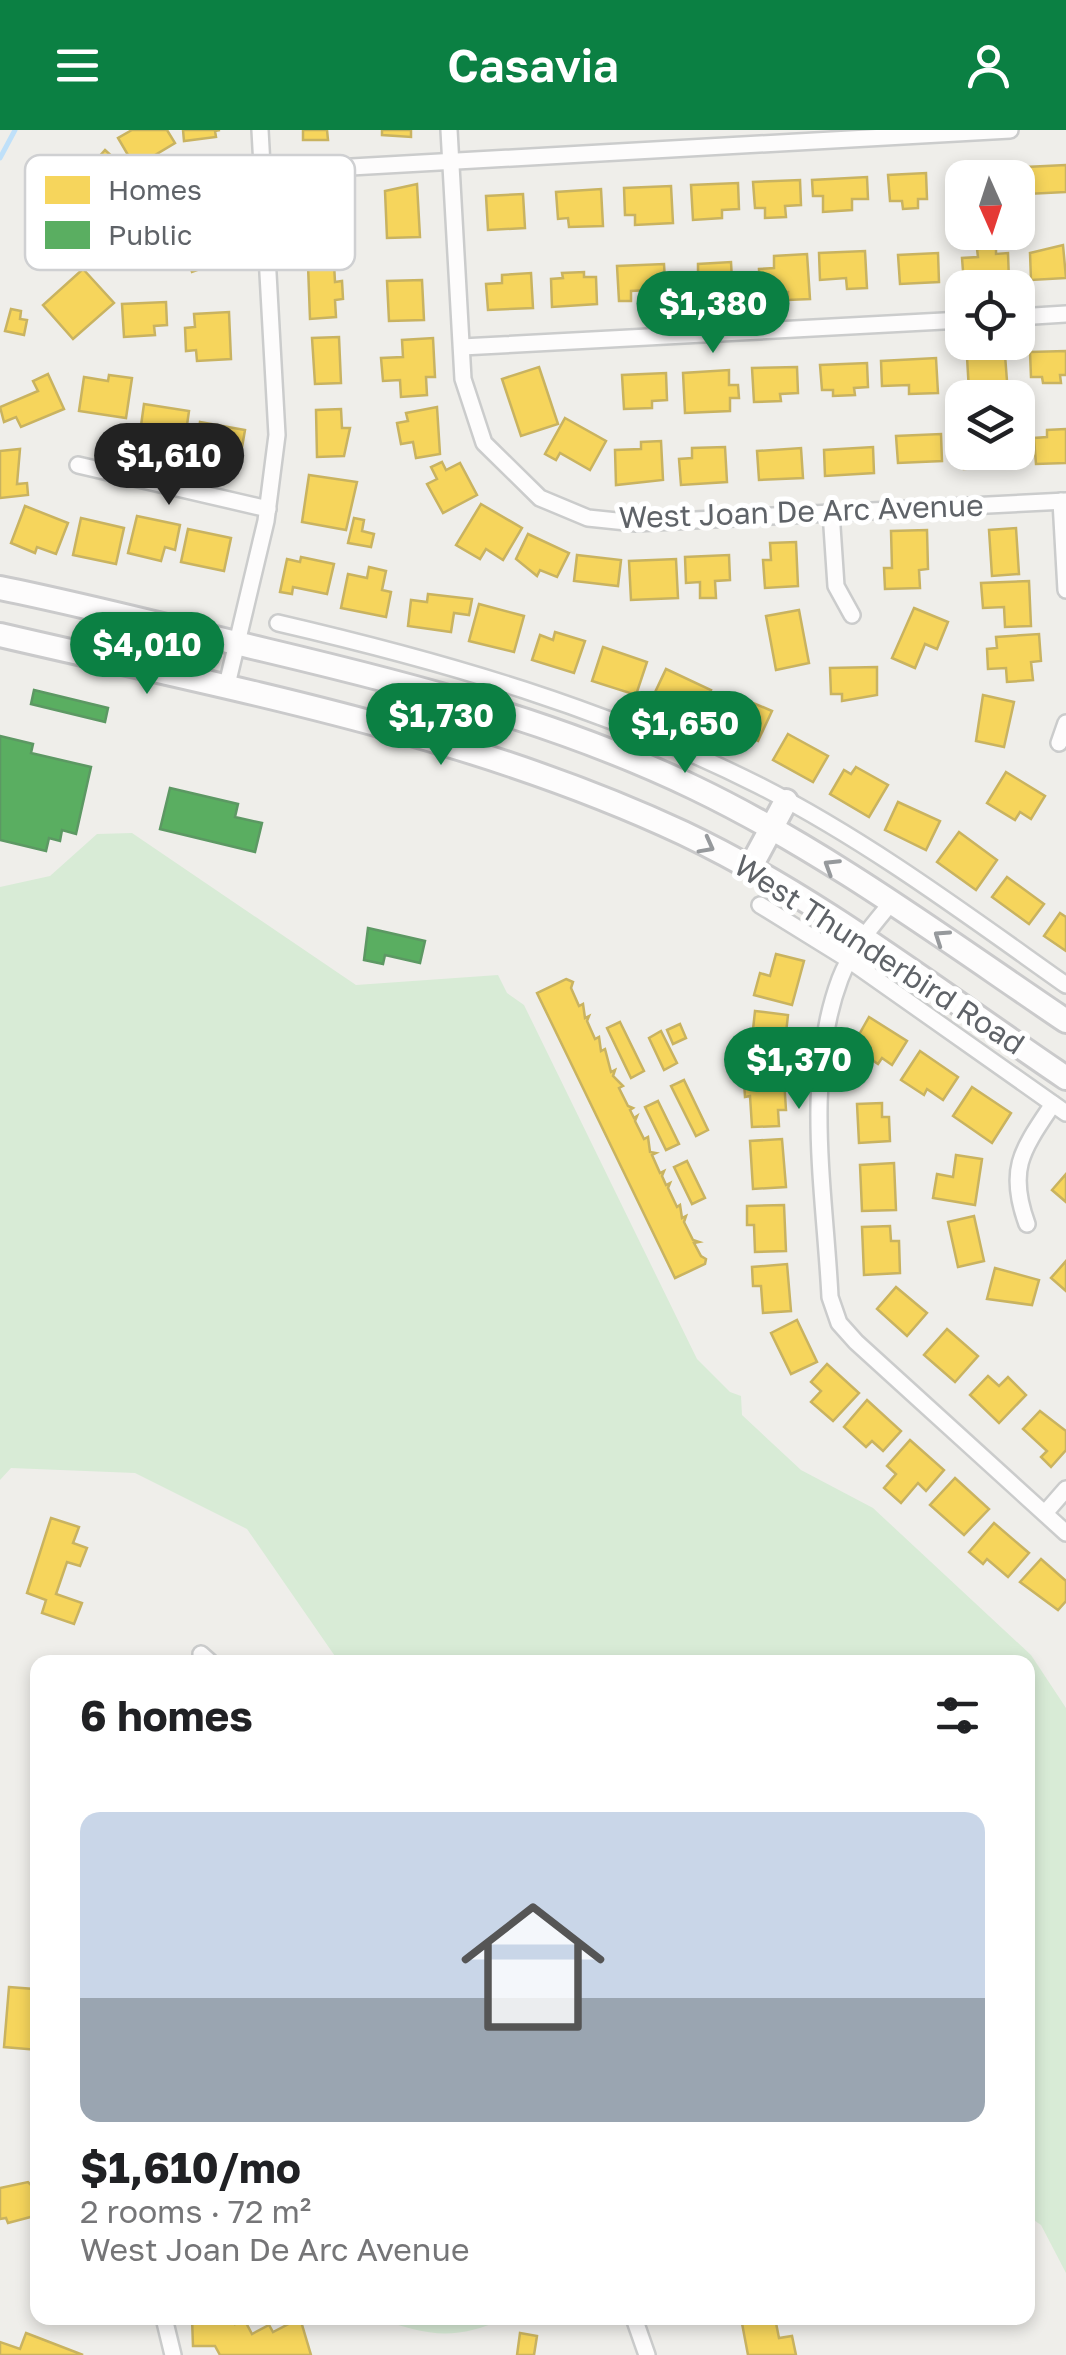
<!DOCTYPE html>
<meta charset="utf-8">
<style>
:root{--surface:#fff;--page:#f6f6f6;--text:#202124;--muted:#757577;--line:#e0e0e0;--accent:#0b8043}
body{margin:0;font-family:"Golos Text",sans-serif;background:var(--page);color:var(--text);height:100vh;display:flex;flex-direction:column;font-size:38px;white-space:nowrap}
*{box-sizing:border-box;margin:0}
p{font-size:32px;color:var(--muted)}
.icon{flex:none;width:55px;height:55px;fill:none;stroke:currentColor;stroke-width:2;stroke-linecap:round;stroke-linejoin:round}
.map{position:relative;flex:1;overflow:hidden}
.panel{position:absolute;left:30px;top:1525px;width:1005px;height:670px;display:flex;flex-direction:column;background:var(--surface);border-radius:20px;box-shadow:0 5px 15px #0003}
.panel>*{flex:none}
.needle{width:65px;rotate:177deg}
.buttons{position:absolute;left:945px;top:30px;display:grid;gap:20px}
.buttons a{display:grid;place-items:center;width:90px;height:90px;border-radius:20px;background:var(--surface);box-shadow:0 5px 15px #0003;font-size:50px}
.price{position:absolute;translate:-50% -85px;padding:0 22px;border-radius:35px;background:var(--accent);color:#fff;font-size:32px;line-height:65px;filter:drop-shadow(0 2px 5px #0008)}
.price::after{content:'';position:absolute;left:50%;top:60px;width:30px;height:22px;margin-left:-15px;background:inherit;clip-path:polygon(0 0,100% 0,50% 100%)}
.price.on{background:#222;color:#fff}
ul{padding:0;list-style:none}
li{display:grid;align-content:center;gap:20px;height:530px;padding:0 50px}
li+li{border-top:2px solid var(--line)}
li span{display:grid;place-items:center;height:310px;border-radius:20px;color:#555}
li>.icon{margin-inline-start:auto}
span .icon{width:180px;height:180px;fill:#fffc;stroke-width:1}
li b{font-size:42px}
h2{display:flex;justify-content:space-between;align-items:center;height:120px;padding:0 50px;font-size:42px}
header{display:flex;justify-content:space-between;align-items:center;height:130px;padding:0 50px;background:var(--accent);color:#fff;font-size:45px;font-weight:600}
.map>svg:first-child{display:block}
.green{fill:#d8ebd6}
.homes{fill:#f6d55c;stroke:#c9b360;stroke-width:2.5}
.public{fill:#5aae61;stroke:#5c9863;stroke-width:2.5}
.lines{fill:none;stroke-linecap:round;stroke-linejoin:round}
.stream{stroke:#bfe0f9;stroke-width:5}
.street-casing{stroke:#cbcccc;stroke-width:20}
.secondary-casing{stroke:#cacacb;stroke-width:28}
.street{stroke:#fdfcfc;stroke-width:15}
.secondary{stroke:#fdfcfc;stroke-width:22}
.oneway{stroke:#96999c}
.labels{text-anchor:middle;stroke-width:10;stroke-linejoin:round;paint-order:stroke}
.street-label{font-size:30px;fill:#5f6368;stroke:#fff}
.key{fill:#fff;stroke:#cfd0d2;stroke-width:2.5}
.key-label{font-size:28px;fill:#5f6368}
</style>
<header><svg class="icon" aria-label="menu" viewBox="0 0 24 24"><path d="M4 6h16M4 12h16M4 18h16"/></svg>Casavia<svg class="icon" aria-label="person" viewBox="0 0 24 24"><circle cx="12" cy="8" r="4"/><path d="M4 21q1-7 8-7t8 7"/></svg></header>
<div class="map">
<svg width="1066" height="2225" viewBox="0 0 1066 2225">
<rect width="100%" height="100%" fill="#efeeea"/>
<g class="green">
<path d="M132 703 356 855 498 845 507 863 524 875 697 1229 730 1262 741 1266 742 1285 801 1340 873 1378 1031 1525 1066 1578V2143L1041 2095 1028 2086V1532H339L247 1399 135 1343 11 1338 0 1350V757L50 746 97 704Z"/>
<path d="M378 2188H505C456 2211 427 2206 378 2188Z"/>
</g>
<g class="homes">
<path d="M132 0H167L175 13 135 37 118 8Z"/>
<path d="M183 0H220L215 1 216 7 184 11Z"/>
<path d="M303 0H327L328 10H303Z"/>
<path d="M382 0H411V7L382 5Z"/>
<path d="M105 20 128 41 97 76 74 55Z"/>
<path d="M1066 35V62L1027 64 1026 37Z"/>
<path d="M1002 39V48H962V65L961 41Z"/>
<path d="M926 43 927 69H918V78L903 79 902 71H890L888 45Z"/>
<path d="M867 47 868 69H852V80L823 82V66H813L812 50Z"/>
<path d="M800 50 801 75 785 76 786 87 765 88V78H755L753 52Z"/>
<path d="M738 53 739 79 722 80V88L693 90 691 55Z"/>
<path d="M417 54 420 107 387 108 385 61Z"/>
<path d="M671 56 673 93 635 95V85H625L624 58Z"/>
<path d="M601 59 603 96 569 97 568 88 558 89 556 62Z"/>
<path d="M523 64 525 98 488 100 486 66Z"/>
<path d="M222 91 231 118 208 126 211 135 192 142 179 106Z"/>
<path d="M1063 115 1066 148 1031 150 1030 123Z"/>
<path d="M996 118V124L1008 123 1009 151 964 154 962 128 978 127 977 119Z"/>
<path d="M865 121 867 158 847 159 846 148 820 150 819 123Z"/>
<path d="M938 123 939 152 900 154 898 125Z"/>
<path d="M807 124 810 169 788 170V162L760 163 759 139 774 138V126Z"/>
<path d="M731 132 733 168 687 171 686 143H698V134Z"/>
<path d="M334 134 335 152 342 151 343 169 335 170 336 187 310 189 308 135Z"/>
<path d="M664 134 666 167 649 168 648 160 631 161V171H619L617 136Z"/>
<path d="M83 139 114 173 73 209 43 175Z"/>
<path d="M584 142V147H596L597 174 552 177 551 149 563 148 562 143Z"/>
<path d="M531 143 533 178 488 180 486 154 502 153V145Z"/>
<path d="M422 150 424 190 389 191 387 151Z"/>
<path d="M166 172 167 195 154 196 155 205 124 207 122 174Z"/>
<path d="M11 179 21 181 20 189 27 190 24 205 5 201Z"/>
<path d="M229 182 231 229 197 231 196 220 186 221 185 198 195 197 194 184Z"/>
<path d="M339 207 341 253 315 254 312 208Z"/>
<path d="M433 208 435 247H426L427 265 401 267 400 250 383 251 381 228 403 227 402 210Z"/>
<path d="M1066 221V245H1060L1061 253H1043L1042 247H1031L1030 222Z"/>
<path d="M1005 225 1007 251 990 252V260L969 261 967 227Z"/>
<path d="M936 228 938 263 909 264V255L882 256 881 231Z"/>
<path d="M867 233 868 257 854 258 855 265 833 266V260H822L820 235Z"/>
<path d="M539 237 558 294 521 306 502 249Z"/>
<path d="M797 237 798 263 780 264 781 271 754 272 752 238Z"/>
<path d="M729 240V255H738L739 268H730V281L685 283 683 243Z"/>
<path d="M666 243 667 270 652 271V278L624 279 622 245Z"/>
<path d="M48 244 64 279 21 297 16 287 4 292 0 277 38 261 33 251Z"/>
<path d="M109 245 132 248 126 288 79 281 84 247 108 251Z"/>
<path d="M144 274 189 281 184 316 139 310Z"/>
<path d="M437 277 440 324 416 328 413 312 401 314 397 293 408 291 406 283Z"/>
<path d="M341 279 342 298H350L344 326 317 327 316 280Z"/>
<path d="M565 288 606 311 590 340 560 323 556 330 545 324Z"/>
<path d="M200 292 245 300 240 329 195 321Z"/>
<path d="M1066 299V333L1036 334 1034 308 1047 307V300Z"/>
<path d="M941 304 942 331 898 333 896 306Z"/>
<path d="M661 311 663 350 616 355 615 320 641 319V312Z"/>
<path d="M725 317 727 352 681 355 679 329 692 328V318Z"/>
<path d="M873 317 874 343 825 346 824 320Z"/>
<path d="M801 318 803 348 759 350 757 321Z"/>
<path d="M20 319 17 354 27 353 28 365 0 368V321Z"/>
<path d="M963 322H1012L1013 336 964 339Z"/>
<path d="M442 332 446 340 460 333 477 365 443 383 427 354 437 349 431 337Z"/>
<path d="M309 345 357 352 346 400 302 392Z"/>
<path d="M481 374 522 398 503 430 486 419 480 429 456 415Z"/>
<path d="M25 376 68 393 56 424 37 417 35 423 11 413Z"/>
<path d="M137 386 180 395 175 420 165 417 161 431 128 423Z"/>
<path d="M81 388 124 398 116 434 73 425Z"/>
<path d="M354 388 364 390 362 401 374 404 371 417 348 413Z"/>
<path d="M1016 398 1019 444 992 446 989 400Z"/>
<path d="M188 399 231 408 224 441 181 432Z"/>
<path d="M927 400 928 439 919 440 920 458 885 459 884 438H892L891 401Z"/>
<path d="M528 404 569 423 557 447 540 440 537 446 516 429Z"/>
<path d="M796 412 798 456 765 458 763 430H771L770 413Z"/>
<path d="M577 425 621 430 618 456 574 451Z"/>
<path d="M729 425 730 450 715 451 716 468H700V452L686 453 685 427Z"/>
<path d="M301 427 334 434 327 464 293 457 292 464 280 462 287 429 300 432Z"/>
<path d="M676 429 678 468 631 470 629 431Z"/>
<path d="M369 437 386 441 382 460 391 462 386 487 341 478 348 444 367 448Z"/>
<path d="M1029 451 1031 496 1005 497 1004 477 983 478 981 453Z"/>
<path d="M428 464 472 469 469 485 454 483 451 502 408 496 411 470 427 472Z"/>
<path d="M479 474 524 486 514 522 469 511Z"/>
<path d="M914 478 948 492 937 519 925 514 915 538 892 528Z"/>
<path d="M799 480 809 533 776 540 766 486Z"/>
<path d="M555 502 585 511 574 543 532 530 540 505 553 510Z"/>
<path d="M1039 504 1041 531 1031 532 1033 550 1007 552 1006 538 988 539 987 519 997 518 996 507Z"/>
<path d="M603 517 647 532 636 565 592 551Z"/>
<path d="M877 537V565L842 571V564H831L830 538Z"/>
<path d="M666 539 711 560 695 593 650 573Z"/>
<path d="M983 565 1014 572 1004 617 976 611Z"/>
<path d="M726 568 741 575 744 569 772 581 758 611 727 598 724 604 712 599Z"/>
<path d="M788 604 828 626 813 652 773 630Z"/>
<path d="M856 637 888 655 869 687 830 664 844 640 851 644Z"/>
<path d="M1006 642 1045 666 1031 689 1020 682 1015 690 987 673Z"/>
<path d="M898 672 940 691 926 720 885 700Z"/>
<path d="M959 702 997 730 976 760 937 732Z"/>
<path d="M1007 747 1044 774 1029 794 992 767Z"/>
<path d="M1060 783 1066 787V821L1044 806Z"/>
<path d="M776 824 804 831 792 875 754 865 760 843 770 846Z"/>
<path d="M566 849 573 852 571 858 579 876 583 874 585 888 589 886 587 891 595 909 599 907 601 921 605 919 611 942 615 940 613 946 623 956 619 958 628 976 633 978 630 980 634 988 637 986 635 991 644 1009 648 1007 650 1022 656 1023 652 1025 660 1043 664 1041 662 1046 666 1055 670 1053 668 1058 677 1077 680 1075 682 1088 686 1086 684 1092 693 1110 699 1112 694 1113 701 1126 706 1129 705 1134 675 1148 537 863Z"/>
<path d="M755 881 788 885 783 930 750 927Z"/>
<path d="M869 887 907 911 892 935 882 928 878 934 865 925 870 918 856 910Z"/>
<path d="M620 892 644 941 631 948 607 898Z"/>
<path d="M680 894 686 908 673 914 667 900Z"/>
<path d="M661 901 677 933 664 940 649 908Z"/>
<path d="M920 921 958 947 943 970 927 959 924 965 901 950Z"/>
<path d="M784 949 786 980H778L779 996 752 997 750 966 745 967 744 951Z"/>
<path d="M684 950 708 1000 696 1006 671 956Z"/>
<path d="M972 957 1011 983 992 1013 953 986Z"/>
<path d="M658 971 679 1014 666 1020 645 977Z"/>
<path d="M882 973V987H889L890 1011 859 1013 857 974Z"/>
<path d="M782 1009 786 1057 753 1059 750 1011Z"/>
<path d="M956 1025 982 1029 975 1075 933 1068 937 1044 953 1047Z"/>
<path d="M687 1031 705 1068 692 1074 674 1037Z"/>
<path d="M894 1033 896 1080 862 1081 860 1035Z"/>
<path d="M1066 1044V1072L1052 1060Z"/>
<path d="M784 1075 786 1121 755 1122 754 1095H747V1076Z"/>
<path d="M974 1086 984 1131 958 1137 948 1092Z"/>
<path d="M890 1096 891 1111H899L900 1143 864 1145 862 1097Z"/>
<path d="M1066 1131V1161L1051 1148Z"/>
<path d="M787 1134 791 1181 763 1183 761 1156H753L752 1137Z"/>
<path d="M995 1138 1039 1150 1032 1175 987 1169Z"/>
<path d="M896 1157 927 1183 907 1206 877 1179Z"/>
<path d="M797 1190 817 1232 791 1244 771 1203Z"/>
<path d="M947 1199 978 1226 955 1252 924 1225Z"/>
<path d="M827 1234 859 1263 833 1291 811 1272 821 1261 811 1252Z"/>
<path d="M988 1246 999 1256 1008 1247 1026 1265 999 1293 970 1265Z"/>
<path d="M867 1270 901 1301 883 1321 872 1311 866 1317 844 1297Z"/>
<path d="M1040 1281 1066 1301V1320L1051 1337 1041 1327 1047 1321 1023 1299Z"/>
<path d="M910 1310 944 1340 926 1361 918 1353 901 1373 884 1358 896 1344 887 1336Z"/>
<path d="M955 1348 989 1379 964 1405 930 1375Z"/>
<path d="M51 1388 79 1397 73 1413 87 1418 80 1436 67 1432 56 1464 82 1473 74 1494 42 1483 46 1470 27 1463Z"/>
<path d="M994 1393 1029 1423 1008 1447 987 1429 983 1434 969 1422Z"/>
<path d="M1041 1429 1066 1451V1471L1058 1480 1020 1452Z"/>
<path d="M9 1857 34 1859 38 1920 4 1917Z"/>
<path d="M38 2046V2085L8 2093 6 2088 0 2089V2058L28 2052 35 2059 32 2047Z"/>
<path d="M192 2188H232L235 2194 244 2189 252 2204 269 2195 273 2202 300 2188 311 2225H220L215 2216H193Z"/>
<path d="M741 2188H775L779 2208 792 2206 796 2225H748Z"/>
<path d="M26 2203 83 2225H0V2212L20 2219Z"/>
<path d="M520 2203 537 2206 534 2225H517Z"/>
</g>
<g class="public">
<path d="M34 560 108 578 105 592 31 574Z"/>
<path d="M0 606 33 614 31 623 91 637 76 704 62 700 60 711 49 708 46 721 0 710Z"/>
<path d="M170 658 238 674 235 687 262 693 255 722 160 699Z"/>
<path d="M368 798 425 811 420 833 385 825 383 834 364 830Z"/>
</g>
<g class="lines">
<path class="stream" d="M0 28 15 0"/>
<defs>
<g id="street">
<path d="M449 0 463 249 484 313 540 368 588 388 636 393 1066 371"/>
<path d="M136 125C134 72 162 60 208 45L1010 0"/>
<path d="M1018 187 1066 184"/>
<path d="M462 217 962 190"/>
<path d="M78 335 268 379"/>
<path d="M1061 371 1066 460"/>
<path d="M831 382 836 456 852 485"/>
<path d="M278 493C446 532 605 578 760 656 868 711 967 785 1066 855"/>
<path d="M226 559 266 391 277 305 260 0"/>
<path d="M1059 613 1066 593"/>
<path d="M891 773C872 796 851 820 840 849 803 948 825 1064 830 1167L839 1193 856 1212 1066 1403"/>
<path d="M760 775 849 830 1066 983"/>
<path d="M1027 1094C1007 1039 1022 1020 1053 974"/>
<path d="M1045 1383 1066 1359"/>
<path d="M201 1524 210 1532"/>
<path d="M164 2188 173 2225"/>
<path d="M634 2188 647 2225"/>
</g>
<g id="secondary">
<path d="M0 458C89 476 177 499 265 520 412 555 558 592 695 658 826 721 946 810 1066 891"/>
<path d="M0 505C231 559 467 602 683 703 820 768 941 864 1066 948"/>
<path d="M750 738 786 671"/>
</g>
</defs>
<use href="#street" class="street-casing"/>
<use href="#secondary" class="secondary-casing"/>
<use href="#street" class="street"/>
<use href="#secondary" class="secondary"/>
</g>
<defs><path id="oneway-chevron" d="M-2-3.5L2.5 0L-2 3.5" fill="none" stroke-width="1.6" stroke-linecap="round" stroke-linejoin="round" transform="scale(2.5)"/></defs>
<g class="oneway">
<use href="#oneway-chevron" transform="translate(707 716) rotate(28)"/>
<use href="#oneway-chevron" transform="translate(831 736) rotate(-148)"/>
<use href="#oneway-chevron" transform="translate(941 807) rotate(-146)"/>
</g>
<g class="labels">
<g class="street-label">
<text transform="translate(801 382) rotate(-2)" y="10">West Joan De Arc Avenue</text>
<text transform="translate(879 825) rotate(33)" y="10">West Thunderbird Road</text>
</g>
</g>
<rect x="25" y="25" width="330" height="115" rx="15" class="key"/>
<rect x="45" y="46" width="45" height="28" fill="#f6d55c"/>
<rect x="45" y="91" width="45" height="28" fill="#5aae61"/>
<g class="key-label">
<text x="108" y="70">Homes</text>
<text x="108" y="115">Public</text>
</g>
</svg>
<div class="buttons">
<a><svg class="needle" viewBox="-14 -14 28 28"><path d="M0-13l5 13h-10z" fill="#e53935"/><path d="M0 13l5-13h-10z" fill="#757577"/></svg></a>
<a><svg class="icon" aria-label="locate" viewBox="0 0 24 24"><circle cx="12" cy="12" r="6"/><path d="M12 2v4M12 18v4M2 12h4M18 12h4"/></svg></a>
<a><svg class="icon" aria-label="layers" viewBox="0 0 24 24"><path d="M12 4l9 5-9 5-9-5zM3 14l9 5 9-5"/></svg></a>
</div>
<b class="price" style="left:713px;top:226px">$1,380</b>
<b class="price on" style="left:169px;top:378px">$1,610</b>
<b class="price" style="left:147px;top:567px">$4,010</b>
<b class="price" style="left:441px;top:638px">$1,730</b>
<b class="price" style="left:685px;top:646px">$1,650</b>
<b class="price" style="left:799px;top:982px">$1,370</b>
<section class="panel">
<h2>6 homes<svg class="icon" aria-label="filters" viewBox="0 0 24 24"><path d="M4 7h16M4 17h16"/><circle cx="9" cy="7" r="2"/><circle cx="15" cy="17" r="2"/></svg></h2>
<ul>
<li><span style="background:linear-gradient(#c9d6e8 60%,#9aa5b1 0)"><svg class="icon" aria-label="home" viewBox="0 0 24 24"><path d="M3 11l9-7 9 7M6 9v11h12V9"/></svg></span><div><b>$1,610/mo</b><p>2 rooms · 72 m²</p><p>West Joan De Arc Avenue</p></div></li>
</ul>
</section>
</div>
